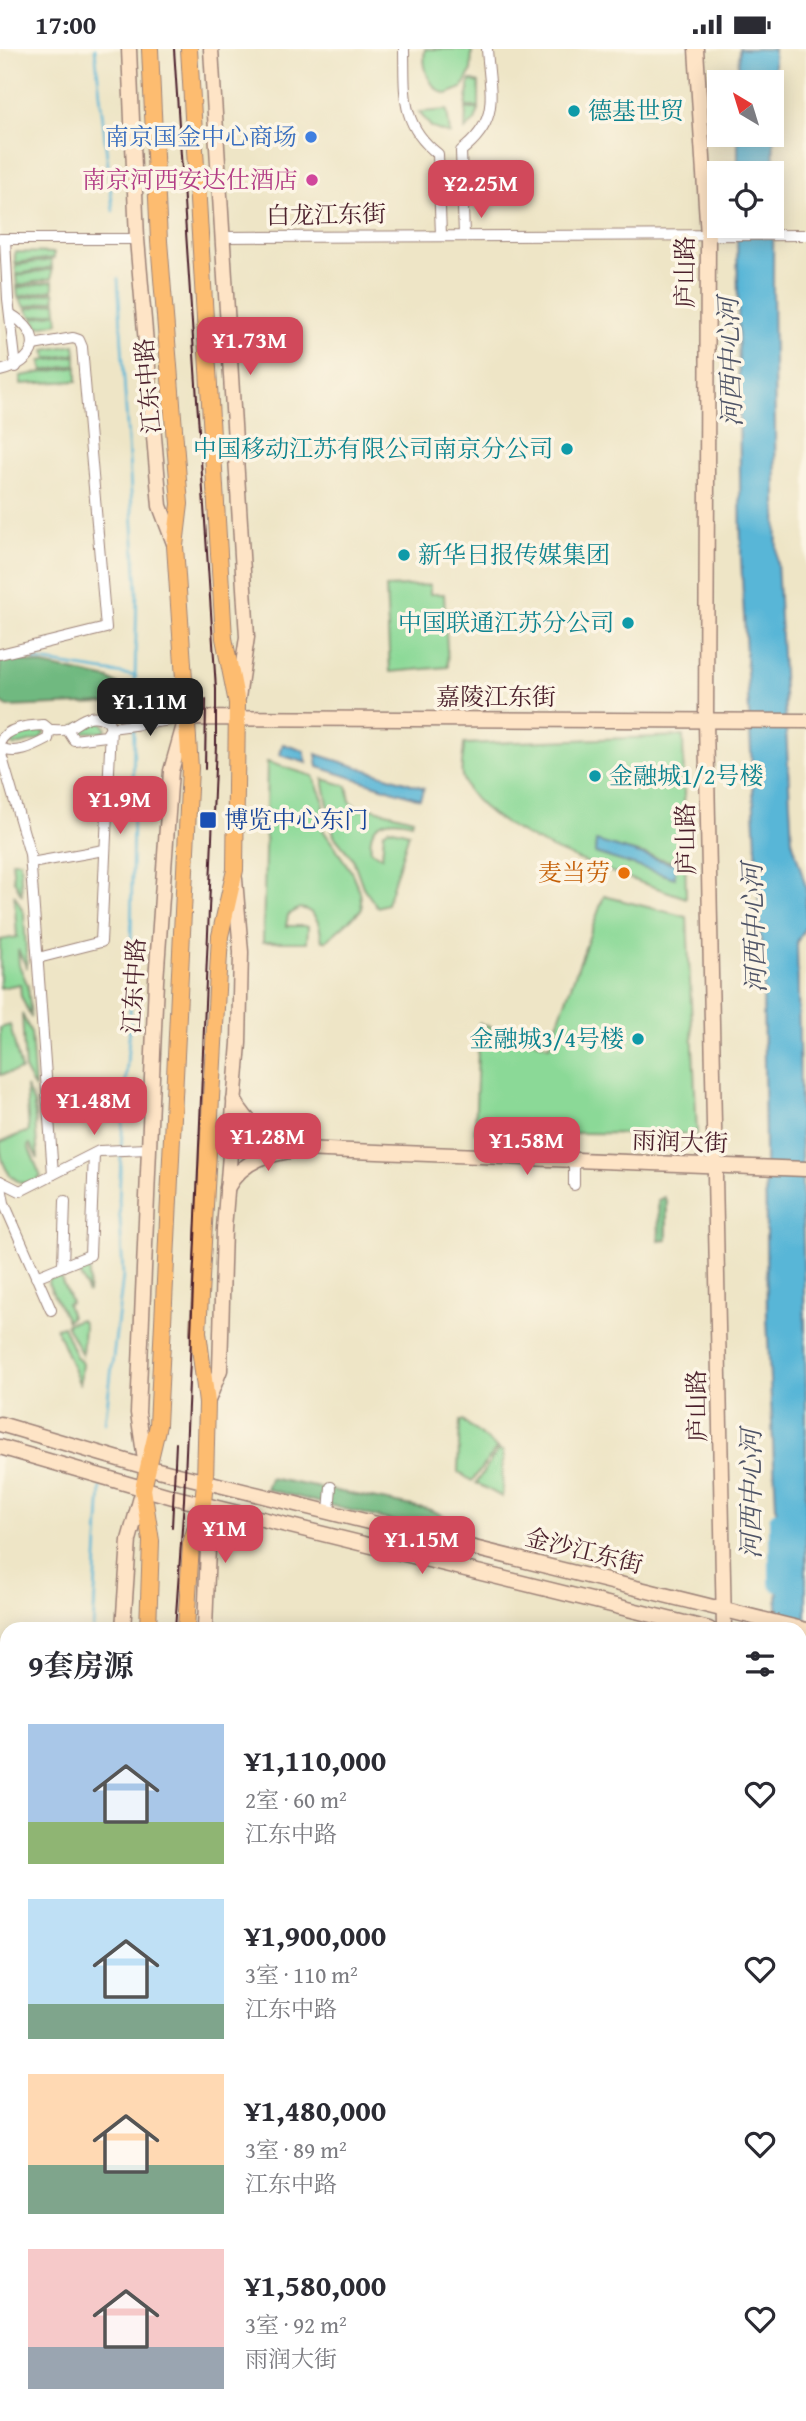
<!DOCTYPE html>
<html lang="zh">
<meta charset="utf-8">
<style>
:root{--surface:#fff;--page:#f7f7f7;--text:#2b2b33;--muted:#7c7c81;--accent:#d1495b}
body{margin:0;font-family:"Gentium Book Plus","Noto Serif SC",serif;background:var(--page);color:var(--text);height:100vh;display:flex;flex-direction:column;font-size:26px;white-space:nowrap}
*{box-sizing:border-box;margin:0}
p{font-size:23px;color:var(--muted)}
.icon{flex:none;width:38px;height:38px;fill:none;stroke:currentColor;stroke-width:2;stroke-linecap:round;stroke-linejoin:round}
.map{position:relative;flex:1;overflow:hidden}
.side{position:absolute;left:0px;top:1573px;width:807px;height:800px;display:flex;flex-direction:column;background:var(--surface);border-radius:21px 21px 0 0;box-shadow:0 4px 18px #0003}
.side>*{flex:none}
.needle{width:46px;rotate:322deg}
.fabs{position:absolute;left:707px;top:21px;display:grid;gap:14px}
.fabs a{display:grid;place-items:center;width:77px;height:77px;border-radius:0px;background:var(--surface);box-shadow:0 4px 18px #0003;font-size:35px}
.price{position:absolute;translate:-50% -60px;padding:0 16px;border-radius:14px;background:var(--accent);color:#fff;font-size:23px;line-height:46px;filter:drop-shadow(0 2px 4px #0008)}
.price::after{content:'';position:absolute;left:50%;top:42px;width:21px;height:16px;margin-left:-10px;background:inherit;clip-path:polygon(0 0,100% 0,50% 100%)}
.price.active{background:#222;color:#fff}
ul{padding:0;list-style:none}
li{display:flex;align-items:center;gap:21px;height:175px;padding:0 28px}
li span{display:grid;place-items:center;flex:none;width:196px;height:140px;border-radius:0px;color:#555}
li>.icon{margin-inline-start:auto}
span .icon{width:84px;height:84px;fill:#fffc;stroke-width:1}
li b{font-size:30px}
h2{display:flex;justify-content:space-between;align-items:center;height:84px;padding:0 28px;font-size:30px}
.status{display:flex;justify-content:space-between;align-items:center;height:49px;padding:0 35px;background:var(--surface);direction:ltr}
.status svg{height:19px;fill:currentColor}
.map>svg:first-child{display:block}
.green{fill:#8bd997;stroke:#6a7c61;stroke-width:2;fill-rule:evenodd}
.forest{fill:#70b980;stroke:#5d6c56;stroke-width:2}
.water{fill:#59b6d7;stroke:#526a81;stroke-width:2}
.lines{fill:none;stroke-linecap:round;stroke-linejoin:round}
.stream{stroke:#59b6d7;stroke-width:2.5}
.canal{stroke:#59b6d7;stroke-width:10}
.river{stroke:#59b6d7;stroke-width:18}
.highway-tunnel{stroke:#cdbda7;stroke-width:18;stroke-dasharray:18 9;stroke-linecap:butt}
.street-casing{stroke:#9c8278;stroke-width:12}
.secondary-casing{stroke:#9c8278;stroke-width:17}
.primary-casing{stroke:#9c8278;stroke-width:18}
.highway-casing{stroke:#9c8278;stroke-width:20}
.street{stroke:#fff;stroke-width:10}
.secondary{stroke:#fee4c6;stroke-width:14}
.primary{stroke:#fdbc70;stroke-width:16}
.highway{stroke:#fdbc70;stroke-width:18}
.tram{stroke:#4a1f2b;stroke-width:2}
.culture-dot{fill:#0f9aa8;stroke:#fcf5e5;stroke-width:2.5}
.shop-dot{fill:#3f7fe0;stroke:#fcf5e5;stroke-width:2.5}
.hotel-dot{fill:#d1479c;stroke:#fcf5e5;stroke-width:2.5}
.transit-dot{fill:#1a4fb4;stroke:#fcf5e5;stroke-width:2.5}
.food-dot{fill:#e8710a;stroke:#fcf5e5;stroke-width:2.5}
.labels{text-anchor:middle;stroke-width:7;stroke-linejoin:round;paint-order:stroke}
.culture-label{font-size:24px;fill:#0d838f;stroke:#fcf5e5;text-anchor:start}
.shop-label{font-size:24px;fill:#366cbe;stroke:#fcf5e5;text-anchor:end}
.hotel-label{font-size:24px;fill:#b23c85;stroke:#fcf5e5;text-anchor:end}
.street-label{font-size:24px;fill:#4a1f2b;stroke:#fcf5e5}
.transit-label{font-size:24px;fill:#164399;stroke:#fcf5e5;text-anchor:start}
.food-label{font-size:24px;fill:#c56008;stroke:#fcf5e5;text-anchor:end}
.water-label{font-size:26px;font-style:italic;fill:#4f5467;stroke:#fcf5e5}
</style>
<div class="status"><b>17:00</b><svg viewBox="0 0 49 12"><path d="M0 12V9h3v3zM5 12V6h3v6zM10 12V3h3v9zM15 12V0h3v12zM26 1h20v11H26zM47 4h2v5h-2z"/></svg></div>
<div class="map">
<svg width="806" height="2372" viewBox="0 0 806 2372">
<rect width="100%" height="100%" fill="#fcf5e5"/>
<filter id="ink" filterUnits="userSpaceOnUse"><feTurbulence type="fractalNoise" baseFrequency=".0143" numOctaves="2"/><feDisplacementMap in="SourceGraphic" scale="14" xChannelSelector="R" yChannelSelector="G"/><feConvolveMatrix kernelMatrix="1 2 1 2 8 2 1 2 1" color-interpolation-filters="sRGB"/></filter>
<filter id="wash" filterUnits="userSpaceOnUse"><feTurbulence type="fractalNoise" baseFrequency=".00686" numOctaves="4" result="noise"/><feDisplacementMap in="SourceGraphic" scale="28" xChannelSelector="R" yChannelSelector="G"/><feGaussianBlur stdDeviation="1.57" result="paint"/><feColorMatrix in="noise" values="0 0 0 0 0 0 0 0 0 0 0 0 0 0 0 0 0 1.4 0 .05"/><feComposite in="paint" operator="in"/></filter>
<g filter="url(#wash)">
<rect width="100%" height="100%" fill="#eee5c6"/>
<g class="green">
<path d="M425 0H472L471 22 462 39 447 45C428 40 422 17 425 0Z"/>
<path d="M470 31 479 34V58H466Z"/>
<path d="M466 60H479L475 72 465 81Z"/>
<path d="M447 61 450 85 432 79 419 63Z"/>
<path d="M15 203 54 204V209L15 214Z"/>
<path d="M51 211 52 218 16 226V216Z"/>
<path d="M52 220V229L17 237 16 227Z"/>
<path d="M53 232V241L18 248 17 239Z"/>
<path d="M54 243 55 251 25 258 19 250Z"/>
<path d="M56 253 57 263 32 268 26 260Z"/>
<path d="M57 264 58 274 39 278 33 269Z"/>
<path d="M75 296 76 305 47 310 45 301Z"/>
<path d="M76 307V316L43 322 41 312Z"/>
<path d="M77 318V332L21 335 20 327Z"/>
<path d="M430 536V545H444L448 618 390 623 386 538Z"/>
<path d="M101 672 106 679 104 683H75L76 676Z"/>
<path d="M35 680 45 683 40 690 14 697 6 693 10 688Z"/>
<path d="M683 687 686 849C636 831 474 784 462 727 460 718 464 705 464 695ZM596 793 674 813 675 829 595 804Z"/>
<path d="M267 713 313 727 323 750V781L351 822 360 843 362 860 326 892H322C320 877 318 862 300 859L288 866 286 877H308L307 893H263Z"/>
<path d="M323 730 347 737 350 752 359 761 371 759 413 770 412 774C388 767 367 772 371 802L382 808 384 783 389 779 409 784 387 855 377 858 363 838 353 810 334 787Z"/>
<path d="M12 812H20L22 847 14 831Z"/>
<path d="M14 845 24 864 27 919 18 901 19 916 28 937 31 969 21 947 20 935 0 939V891L17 888Z"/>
<path d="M604 847 687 868 697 1085 475 1083 479 974 549 997Z"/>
<path d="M22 965 31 984 35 1040 25 1022Z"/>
<path d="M10 976 21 1021 0 1026V979Z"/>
<path d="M26 1038 34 1055 38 1110 30 1095 28 1097 41 1128 29 1135C8 1134 0 1112 0 1093L29 1082Z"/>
<path d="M90 1211 88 1244 76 1217Z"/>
<path d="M58 1223 71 1253 67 1255 71 1268 67 1272 48 1234 49 1229Z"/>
<path d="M81 1270 84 1276 82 1306 66 1275Z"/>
<path d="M63 1277 76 1308 82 1314 80 1336 56 1279Z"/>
<path d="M460 1372H463L497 1399 472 1432 458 1423Z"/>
<path d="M499 1400 503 1403 502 1448 476 1434Z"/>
</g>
<g class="forest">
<path d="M0 607 109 630 128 642 127 653 8 658 0 653Z"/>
<path d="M664 1148 667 1153V1191L659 1192 658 1151Z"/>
<path d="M270 1429 428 1460 460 1474 455 1488 266 1440Z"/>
</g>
<g class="water">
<path d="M739 0H774L773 242 777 513 792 791 806 838V877L797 893 806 1335V1692L800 1691V1580H777L778 1500 767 1268 763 933 741 509 737 177H772V124H738V86H772V33H738Z"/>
<path d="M283 695 304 702 307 714 280 706Z"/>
<path d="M316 705 424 739 420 750 318 718Z"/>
<path d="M596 792 670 814 675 812V829L595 804Z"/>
<path d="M800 1981 806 1983V2012L800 2010Z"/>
</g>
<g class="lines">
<g class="stream">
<path d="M95 0 113 162"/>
<path d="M118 230 137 542 134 672"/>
<path d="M34 611 136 627"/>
<path d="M121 1099 130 973 134 679"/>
<path d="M105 1374 123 1227 119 1151 121 1105"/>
<path d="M93 1580 101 1438"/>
<path d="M0 1688 7 1691"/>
<path d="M0 1705 7 1707"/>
<path d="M51 2372V2366"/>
</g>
<g class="canal">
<path d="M800 2164 806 2166"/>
<path d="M770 2366V2372"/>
</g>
<path class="river" d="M778 1471V1534"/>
</g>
</g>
<g filter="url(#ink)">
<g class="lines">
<g class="highway-tunnel">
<path d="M0 1817 7 1818"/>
<path d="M0 1839 7 1841"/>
<path d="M800 2066 806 2068"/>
<path d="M800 2090 806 2092"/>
</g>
<defs>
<g id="street">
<path d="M404 0C405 43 400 76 438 105L441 186"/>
<path d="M464 186 461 102C501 71 490 46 487 0"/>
<path d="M224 188 806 186"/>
<path d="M0 190H137"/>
<path d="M5 190 8 250 16 318"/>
<path d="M0 322C37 313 46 286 10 265"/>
<path d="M0 605 106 579 82 298 79 291 73 289 33 296"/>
<path d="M50 681C54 681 63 682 67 680 81 673 89 661 108 672L111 679 106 687 74 691 67 680"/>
<path d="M0 693C7 678 29 677 44 676L50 681 48 690C35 697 14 708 0 698"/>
<path d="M0 702 30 805 53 1125"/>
<path d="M31 814 104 801"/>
<path d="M38 909 101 893 111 679 186 669"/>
<path d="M574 1112V1136"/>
<path d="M0 1132 20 1142 99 1102 148 1100"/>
<path d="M0 1132 4 1154 51 1261"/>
<path d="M63 1217 65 1152"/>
<path d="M36 1228 90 1206 94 1105"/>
<path d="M329 1463 331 1438"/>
<path d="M454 2366 474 2372"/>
<path d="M514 2366 535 2372"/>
<path d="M171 2372V2366"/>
<path d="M443 2372 444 2366"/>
</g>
<g id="secondary">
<path d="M129 0 137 190 160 457 175 497"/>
<path d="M211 0 247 588 238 649"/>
<path d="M696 0 708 187 706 672 724 1580"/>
<path d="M234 1051C249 1078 267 1090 296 1099"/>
<path d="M227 1139C244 1109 269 1105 301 1100L806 1120"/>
<path d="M207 1354 220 1321 224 1180 239 994 241 903 235 830"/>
<path d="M0 1375 146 1418 806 1581"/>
<path d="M0 1398 173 1448 709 1580"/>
<path d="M146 1418 138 1364 156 932 171 722 186 669 806 672"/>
<path d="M203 1456 208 1498 205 1580"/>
<path d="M123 1580 129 1491 143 1441"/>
<path d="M800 1602 806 1604"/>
<path d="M0 1741 7 1744"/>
<path d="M0 1753 7 1756"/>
<path d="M0 1912 7 1915"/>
<path d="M800 2034 806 2036"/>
<path d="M800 2123 806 2125"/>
<path d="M0 2210 7 2212"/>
<path d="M732 2366V2372"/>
<path d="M78 2372 79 2366"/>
<path d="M712 2372V2366"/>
</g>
<g id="primary">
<path d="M148 1580 151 1492 143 1440 158 1376 190 719 175 497 180 455 159 192 150 0"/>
<path d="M186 1580 191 1495 203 1454 205 1433 207 1354 198 1283 220 887 235 821 237 654 224 589 189 0"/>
<path d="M0 1888 7 1890"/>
<path d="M106 2372V2366"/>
<path d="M149 2372V2366"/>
</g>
<path id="highway" d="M0 1774 7 1776"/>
</defs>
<use href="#street" class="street-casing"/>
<use href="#secondary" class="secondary-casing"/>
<use href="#primary" class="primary-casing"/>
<use href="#highway" class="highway-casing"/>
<use href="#street" class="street"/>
<use href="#secondary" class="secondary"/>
<use href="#primary" class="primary"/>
<use href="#highway" class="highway"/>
<g class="tram">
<path d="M174 0 216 640V695L184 1451 175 1580"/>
<path d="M205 720 206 650"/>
<path d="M172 1478 176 1394"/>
<path d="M125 2372 126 2366"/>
</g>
</g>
</g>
<g class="culture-dot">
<circle cx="574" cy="62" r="7"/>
<circle cx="567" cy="400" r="7"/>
<circle cx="404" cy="506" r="7"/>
<circle cx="628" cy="574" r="7"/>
<circle cx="595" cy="727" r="7"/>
<circle cx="638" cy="990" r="7"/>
</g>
<circle class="shop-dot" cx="311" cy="88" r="7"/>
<circle class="hotel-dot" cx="312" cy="131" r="7"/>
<rect class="transit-dot" x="199" y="762" width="18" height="18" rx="3.5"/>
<circle class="food-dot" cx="624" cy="824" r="7"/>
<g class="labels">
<g class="culture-label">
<text x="588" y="70">德基世贸</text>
<text x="553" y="408" text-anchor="end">中国移动江苏有限公司南京分公司</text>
<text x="418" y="514">新华日报传媒集团</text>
<text x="614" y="582" text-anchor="end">中国联通江苏分公司</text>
<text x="609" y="735">金融城1/2号楼</text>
<text x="624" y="998" text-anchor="end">金融城3/4号楼</text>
</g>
<g class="shop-label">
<text x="297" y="96">南京国金中心商场</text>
</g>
<g class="hotel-label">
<text x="298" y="139">南京河西安达仕酒店</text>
</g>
<g class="street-label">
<text transform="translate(326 166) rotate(-1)" y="8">白龙江东街</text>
<text transform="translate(685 223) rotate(-90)" y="8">庐山路</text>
<text transform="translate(148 337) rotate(-95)" y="8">江东中路</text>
<text x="496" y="656">嘉陵江东街</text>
<text transform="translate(686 790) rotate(-91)" y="8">庐山路</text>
<text transform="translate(134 937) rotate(-87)" y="8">江东中路</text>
<text transform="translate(680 1093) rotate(2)" y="8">雨润大街</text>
<text transform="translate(697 1357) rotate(-91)" y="8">庐山路</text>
<text transform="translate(584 1502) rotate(14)" y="8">金沙江东街</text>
</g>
<g class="transit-label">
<text x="224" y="779">博览中心东门</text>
</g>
<g class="food-label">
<text x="610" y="832">麦当劳</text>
</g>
<g class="water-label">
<text transform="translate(730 313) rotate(-92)" y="9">河西中心河</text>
<text transform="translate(754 879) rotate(-92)" y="9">河西中心河</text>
<text transform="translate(751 1445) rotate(-90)" y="9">河西中心河</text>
</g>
</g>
</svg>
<div class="fabs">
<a><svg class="needle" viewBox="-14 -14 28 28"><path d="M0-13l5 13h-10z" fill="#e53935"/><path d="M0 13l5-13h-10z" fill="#7c7c81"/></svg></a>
<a><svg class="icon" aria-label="locate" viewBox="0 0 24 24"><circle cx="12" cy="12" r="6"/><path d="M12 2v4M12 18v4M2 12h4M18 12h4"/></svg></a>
</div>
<b class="price" style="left:481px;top:171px">¥2.25M</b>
<b class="price" style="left:250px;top:328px">¥1.73M</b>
<b class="price active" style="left:150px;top:689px">¥1.11M</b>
<b class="price" style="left:120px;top:787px">¥1.9M</b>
<b class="price" style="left:94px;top:1088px">¥1.48M</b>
<b class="price" style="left:268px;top:1124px">¥1.28M</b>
<b class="price" style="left:527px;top:1128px">¥1.58M</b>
<b class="price" style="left:225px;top:1516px">¥1M</b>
<b class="price" style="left:422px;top:1527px">¥1.15M</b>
<section class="side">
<h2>9套房源<svg class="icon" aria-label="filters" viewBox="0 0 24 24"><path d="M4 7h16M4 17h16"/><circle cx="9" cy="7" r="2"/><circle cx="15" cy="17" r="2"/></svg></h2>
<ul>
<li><span style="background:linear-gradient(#a9c7e8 70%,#8fb573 0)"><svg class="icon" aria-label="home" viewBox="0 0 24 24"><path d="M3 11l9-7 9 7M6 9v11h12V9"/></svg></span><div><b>¥1,110,000</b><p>2室 · 60 m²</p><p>江东中路</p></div><svg class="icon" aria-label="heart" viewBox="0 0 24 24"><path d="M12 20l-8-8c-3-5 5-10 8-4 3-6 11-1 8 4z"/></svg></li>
<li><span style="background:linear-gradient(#bfe0f5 75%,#7fa58c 0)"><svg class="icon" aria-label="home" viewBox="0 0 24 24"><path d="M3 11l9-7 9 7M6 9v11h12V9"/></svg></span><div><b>¥1,900,000</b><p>3室 · 110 m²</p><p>江东中路</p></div><svg class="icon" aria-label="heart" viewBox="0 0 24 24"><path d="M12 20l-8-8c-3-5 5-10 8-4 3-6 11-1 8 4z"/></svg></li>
<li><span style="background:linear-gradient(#ffd9b3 65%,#7fa58c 0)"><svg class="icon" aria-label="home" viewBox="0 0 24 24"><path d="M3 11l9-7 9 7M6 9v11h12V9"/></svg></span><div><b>¥1,480,000</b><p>3室 · 89 m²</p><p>江东中路</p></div><svg class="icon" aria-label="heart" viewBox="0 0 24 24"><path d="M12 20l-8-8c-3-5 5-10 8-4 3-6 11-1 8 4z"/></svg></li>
<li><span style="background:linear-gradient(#f6c9c9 70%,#9aa5b1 0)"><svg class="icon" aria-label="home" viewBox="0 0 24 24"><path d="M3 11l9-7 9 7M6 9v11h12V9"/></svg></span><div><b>¥1,580,000</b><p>3室 · 92 m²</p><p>雨润大街</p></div><svg class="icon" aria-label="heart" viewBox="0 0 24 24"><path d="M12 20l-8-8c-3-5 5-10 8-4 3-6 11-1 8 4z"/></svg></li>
</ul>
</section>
</div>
